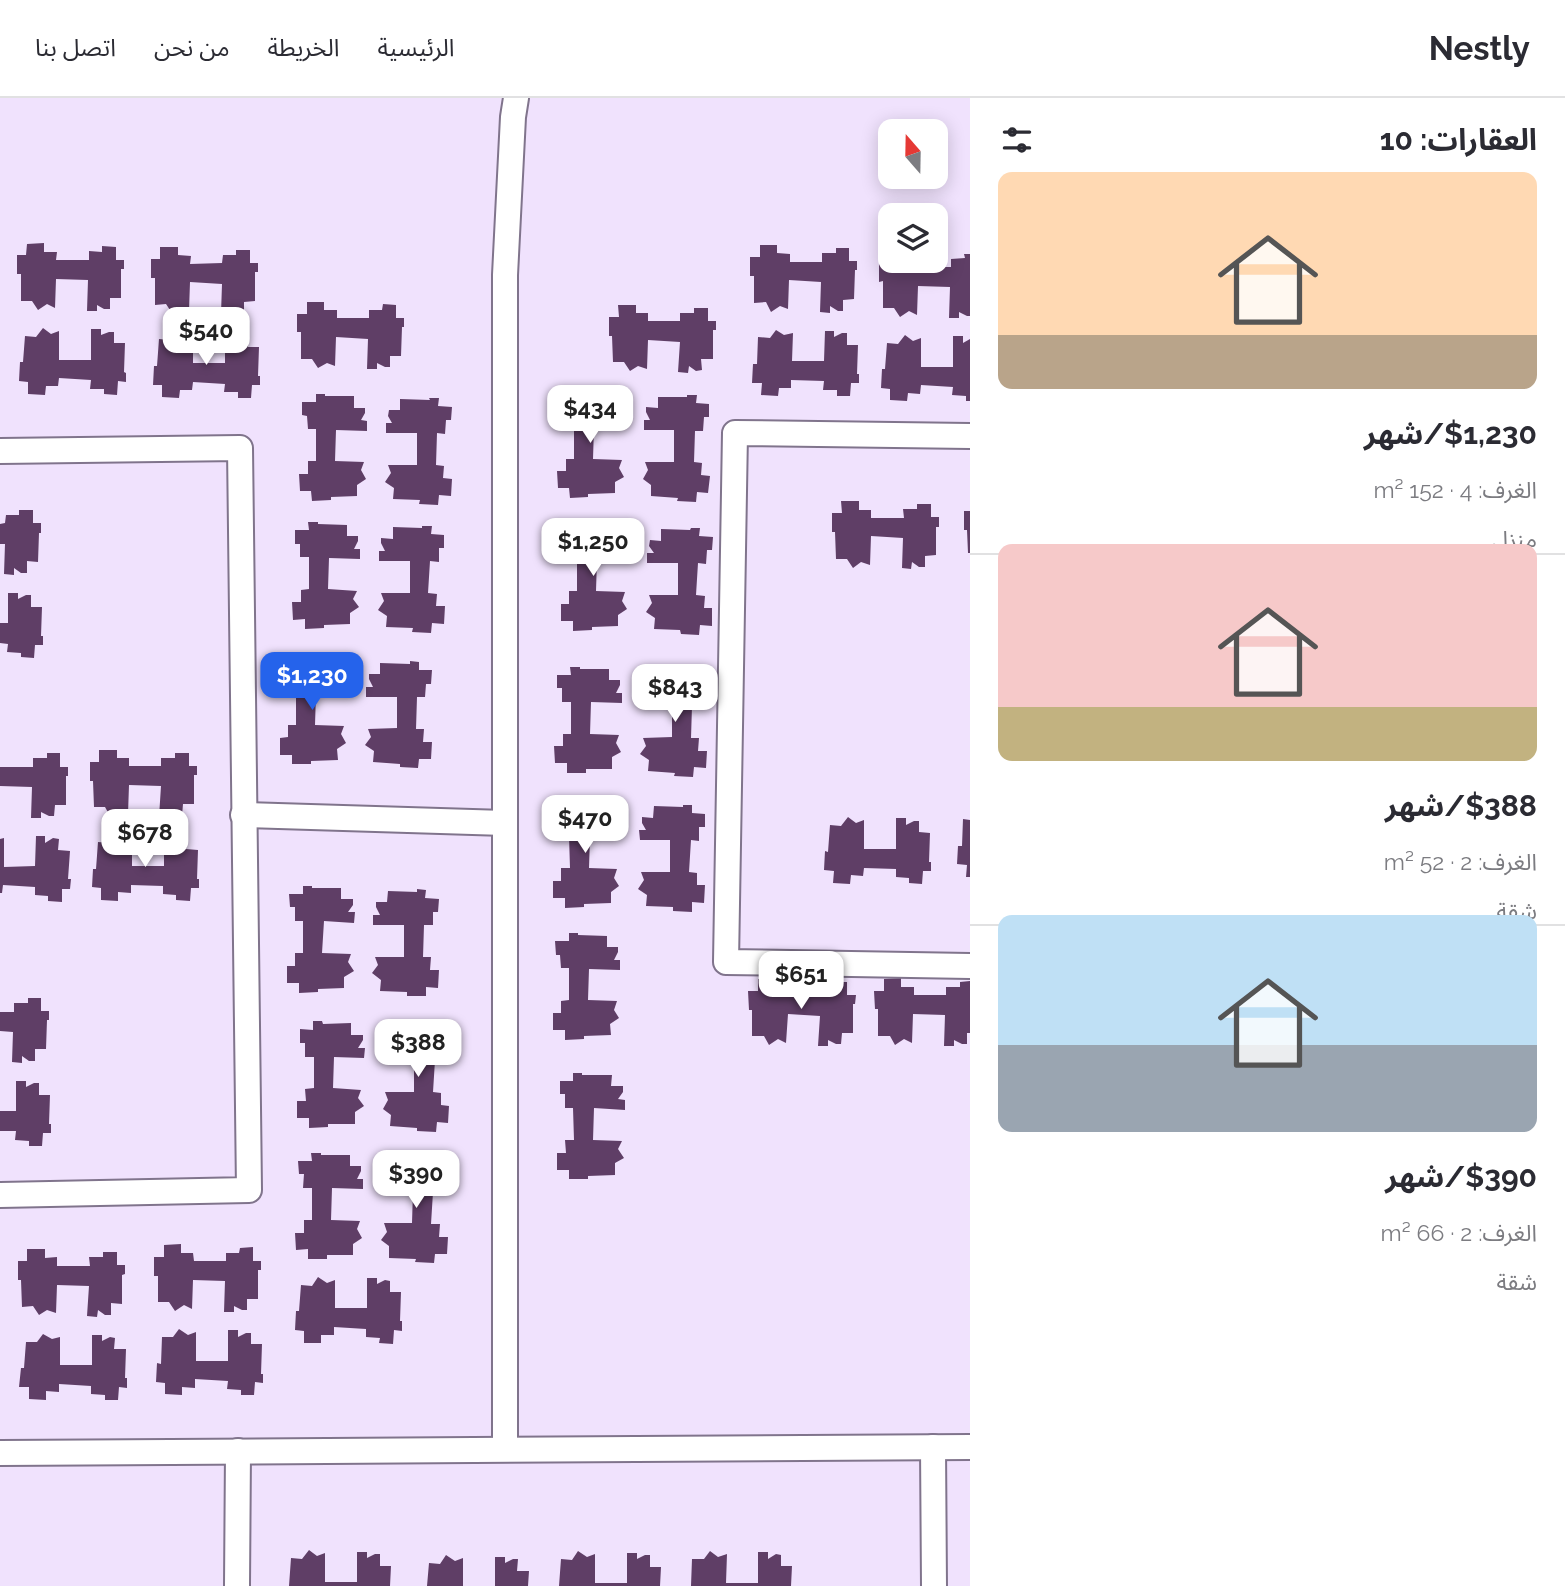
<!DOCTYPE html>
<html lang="ar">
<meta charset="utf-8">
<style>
:root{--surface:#fff;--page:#f7f7f7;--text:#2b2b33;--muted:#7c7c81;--line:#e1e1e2;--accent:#2563eb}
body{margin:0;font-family:Raleway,"Noto Sans Arabic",sans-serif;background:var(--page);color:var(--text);direction:rtl;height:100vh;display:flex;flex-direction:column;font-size:26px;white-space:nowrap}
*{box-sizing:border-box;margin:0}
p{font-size:23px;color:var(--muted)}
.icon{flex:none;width:38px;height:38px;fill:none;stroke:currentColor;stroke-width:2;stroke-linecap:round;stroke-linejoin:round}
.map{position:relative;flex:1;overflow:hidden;direction:ltr}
.sheet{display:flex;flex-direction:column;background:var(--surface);width:595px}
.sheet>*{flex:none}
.needle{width:46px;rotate:340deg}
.buttons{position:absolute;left:878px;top:21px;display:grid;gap:14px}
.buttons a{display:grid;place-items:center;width:70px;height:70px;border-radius:14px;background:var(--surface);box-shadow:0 4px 18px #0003;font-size:35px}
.price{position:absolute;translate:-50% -60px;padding:0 16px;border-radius:14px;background:#fff;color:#222;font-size:23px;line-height:46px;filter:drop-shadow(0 2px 4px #0008)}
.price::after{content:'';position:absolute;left:50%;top:42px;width:21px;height:16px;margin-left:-10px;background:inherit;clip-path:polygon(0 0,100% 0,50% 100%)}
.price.on{background:var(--accent);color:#fff}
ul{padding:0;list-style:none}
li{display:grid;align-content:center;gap:14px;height:371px;padding:0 28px}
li+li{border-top:2px solid var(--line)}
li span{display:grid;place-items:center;height:217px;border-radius:14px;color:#555}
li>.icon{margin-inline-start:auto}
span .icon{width:126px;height:126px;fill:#fffc;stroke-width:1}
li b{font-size:30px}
h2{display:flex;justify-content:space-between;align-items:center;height:84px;padding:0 28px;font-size:30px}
header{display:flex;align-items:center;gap:42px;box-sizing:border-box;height:98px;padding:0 35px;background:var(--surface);border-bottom:2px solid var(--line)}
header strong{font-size:33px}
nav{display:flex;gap:38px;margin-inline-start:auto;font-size:24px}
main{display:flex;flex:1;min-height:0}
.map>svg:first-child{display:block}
.building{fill:#5f3e66}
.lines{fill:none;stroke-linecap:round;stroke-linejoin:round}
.minor-casing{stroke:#80748c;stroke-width:28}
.minor{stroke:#fff;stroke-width:24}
</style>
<header>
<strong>Nestly</strong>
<nav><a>الرئيسية</a><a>الخريطة</a><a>من نحن</a><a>اتصل بنا</a></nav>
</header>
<main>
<section class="sheet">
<h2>العقارات: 10<svg class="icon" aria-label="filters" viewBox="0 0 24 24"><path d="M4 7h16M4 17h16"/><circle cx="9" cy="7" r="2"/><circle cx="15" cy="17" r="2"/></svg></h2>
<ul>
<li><span style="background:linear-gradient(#ffd9b3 75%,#b9a48a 0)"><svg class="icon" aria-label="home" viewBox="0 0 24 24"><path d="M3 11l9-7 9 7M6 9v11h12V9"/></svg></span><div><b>$1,230/شهر</b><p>الغرف: 4 · 152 m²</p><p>منزل</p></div></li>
<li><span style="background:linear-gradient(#f6c9c9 75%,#c2b280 0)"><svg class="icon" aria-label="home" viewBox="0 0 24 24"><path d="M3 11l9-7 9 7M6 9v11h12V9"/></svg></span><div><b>$388/شهر</b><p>الغرف: 2 · 52 m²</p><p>شقة</p></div></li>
<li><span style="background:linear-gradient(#bfe0f5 60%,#9aa5b1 0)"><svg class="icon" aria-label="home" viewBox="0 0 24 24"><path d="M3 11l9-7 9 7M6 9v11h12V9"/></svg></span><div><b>$390/شهر</b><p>الغرف: 2 · 66 m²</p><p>شقة</p></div></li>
</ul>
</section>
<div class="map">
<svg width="970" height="1488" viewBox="0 0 970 1488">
<rect width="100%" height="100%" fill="#f0e2fd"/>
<g class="building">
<path d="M44 145V154H57L56 162H89V153L102 154V148L116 149V162H124V171H121V200H110V211H104L97 207V213H87L88 182 56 181 55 210 47 206 38 212 32 203H21V176H17V157H26L27 146Z"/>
<path d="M760 147H777V155L790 156V164H822V155H836V150H849V163H857V172H855L854 201 843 202V213H838L830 208V215L820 214 821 184 789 182 788 211 780 208 771 214 766 204 754 205V178H750V159H760Z"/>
<path d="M160 149H178V157L191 158 190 166 222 165 223 157H236V152H250V165H258V174H255V203L244 204V215H238L231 210 230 217 221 216 222 186 190 184 189 213 180 210 172 215 166 206 155 207V180H151V161H160Z"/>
<path d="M964 156H970V218H967L959 214V220H949L950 189 918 188 917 217 909 213 900 219 894 210H883V183L879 184V165H889V163H918V169H951V161L965 160Z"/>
<path d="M307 204H324V212H337V220H369V212H382L383 206 396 207V220H404V229H402L401 258H390V269H385L377 265V271H367L368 241 336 239 335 268 327 265 318 270 312 261H301V234H297V216H307Z"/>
<path d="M618 207H636V215H648V223H680V215H694V210H708V223H716V232H713V261H701L702 272 696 273 689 268 688 275 678 274 680 244 648 242 647 271 638 268 630 273 624 264H613L612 238H609V219H619Z"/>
<path d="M43 230 51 236 59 233V262H91V231H101V237L109 234H114V245H125L124 274 126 275V284L118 283 117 297 104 296V291H90L91 282 59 280 58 288H46L45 297 28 296V284L19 283 20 264H23L25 238 36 239Z"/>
<path d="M776 232 784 237 793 235 792 263H824L825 233H834V239L842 235H847V247H858L857 276H859V285H851L850 298H837V292H823L824 283 791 282V290H779L778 298 761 297 762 285H752L753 266H757L758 239 770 240Z"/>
<path d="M176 233 185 239 193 236V265H225V235H235V241L243 237H248V249H259L258 278H260V287H252L251 300H238V294H224L225 286 193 284 192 292H180L179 300 162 299V287H153L154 268H157L159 241 170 242Z"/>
<path d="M905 237 913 243 921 240V269H953V238H963V245L970 241V303H966V298L952 297 953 289 921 287 920 296 908 295 907 303 890 302V291L881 290 882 271H885L887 245 898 246Z"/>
<path d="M573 293H583V296H612V307H623V312L619 320H625V330L594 329 593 361 622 362 619 370 624 379 615 384V395L588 396V399L570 400 569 390H558L557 373H566V361H574V328H565V315H560V301H574Z"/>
<path d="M316 296H325V298H354V310H365V315L361 322 367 323V333L336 332 335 363 364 364 361 372 366 381 357 387V398L331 399V402L312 403 311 393H300L299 376H308V363H316V331H308L307 318 302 317V304H316Z"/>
<path d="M687 297H697L696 305 709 306V319H704L703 333H695L694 364 702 365 701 377 710 378 708 395 697 394 696 404 677 403 678 400 651 398V387L643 381 648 372 645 364H674V332H644V322H650L646 314V309L658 310V299H687Z"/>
<path d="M429 300H439L438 308 452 309 451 322H446L445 336 437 335 436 367 444 368 443 380 452 381 451 398 439 397 438 407 419 406 420 402 393 401 394 390 385 384 391 375 388 367H417V335H386V325H392L388 318 389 312H400V301L430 302Z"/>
<path d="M841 403H859V412H871V420H904L903 411H917V406H931V419H939V429H936V457L925 458V469H919L912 464 911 471 902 470 903 440 871 438 870 467 861 464 853 470 847 461H836L835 434H832V415H842Z"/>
<path d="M19 412H33V425H41V435H39L38 464 27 463V475H21L14 470V477L4 476 5 446H0V426L5 425 6 417H19Z"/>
<path d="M964 413H970V455H968L967 432H964Z"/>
<path d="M308 424H318V426L347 427V438H358V443L354 451H360V461L329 460 328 491 357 493 353 501 359 509 350 515V526L324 527V530L305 531V521L293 522 292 504H301V492L309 491V459H300V446H295V432H309Z"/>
<path d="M577 426H586V429L615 428V440H626V445L622 452 628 453V463L597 461 596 493 625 494 622 503 627 511 618 517V528L592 529V532L573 533V523H561V506H569V493H577V461H568V447L563 448V434H576Z"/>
<path d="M422 428H432L431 436 444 437V450H439V464L430 463 428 495 437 496 436 508H445L444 526 432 525 431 535 412 534 413 530 386 529 387 518 378 512 384 503 381 495H410V463H379V453H385L381 445V440L393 441V429L422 430Z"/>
<path d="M691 430H700L699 438 713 439 712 452H707L706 466 698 465 696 497 705 498 704 510H712V528L700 527 699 537 681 536 680 532 654 531 655 520 646 514 652 505 649 497H678V465H647V455H654L649 448 650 442 661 443V431L690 432Z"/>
<path d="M8 495H18V501L26 497H31V509H42L41 538H43V547H35L34 560 21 559V555L7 554 8 546 0 545V525H8Z"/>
<path d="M296 560H305V562H334V573H345V579L341 586H347V596L316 595 315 627 344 628 341 636 346 645 337 651 338 662 311 663V666H292V657H280V640L288 639V627H296V595H288L287 581H283V568H296Z"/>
<path d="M410 563 419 564V572H432L431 586H426L425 599H417L416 631H424L423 644H432L431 661H419L418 670 400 669V666L373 664 374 653 365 647 371 639 368 631 397 630V599H366V589H373L369 581V576H380V565L410 566Z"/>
<path d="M570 569H580V571H609V582H620V587L616 595H622V605L591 604 590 636 619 637 616 645 621 654 612 659V671H586V675H567V665H555L554 648H563V636H571V604H562V590H557V577H571Z"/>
<path d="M684 572 694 573 693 581H707L706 595 701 594 700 608H692L691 640H699L698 653H707L706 670 694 669 693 679 674 678 675 675 648 673 649 662 640 656 646 648 643 640 672 639V607L641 608V597L647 598 643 590V585H655V574H684Z"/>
<path d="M99 652H117V660H129V668H161V660H175V655H189V668H197V677H194V706H183L182 718 177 717 170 713 169 719H159L161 688 129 687 128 716 119 712 110 718 105 709H94L93 683H90V664H99Z"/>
<path d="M47 655H60V669H68V678H66V707H55L54 718H49L41 714V720H31L32 689 0 688V669H33V660H47Z"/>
<path d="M569 703H578V706L607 705V717H618V722L614 730H621L620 740 590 739 589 770 617 771 614 780 619 788 611 794V805L584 806V809L565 810V800H553V783H561V770H570L569 738 561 739V725H556V711H569Z"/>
<path d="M683 707H692V715L705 716V729H699V743L691 742 689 774 697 775V787H705L704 805 692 804V814L673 813V809L646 808 647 797 638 791 644 782 641 774H670V742H640L639 732H646L642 725V719L653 720 654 708 683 709Z"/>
<path d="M848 719 856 725 864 722V751H896V720H906V727L914 723H919V734L930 735 929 764H931V773H923L922 786 909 785V780L896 779V771L864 770 863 778 851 777 850 786 833 785 834 773 824 772 825 753 828 754 830 727 841 728Z"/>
<path d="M963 721 970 722V779H966L967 767 957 766 958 748H962Z"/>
<path d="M115 736 124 742 132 739V768H164V738L174 737V744L182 740H187L186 751 198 752 197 781H199V790H191L190 803 176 802V797L163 796V788L131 787V795L118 794V803L101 802V790L92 789 93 771H96L98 744 109 745Z"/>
<path d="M36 738H45V745L53 740 59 741 58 752 70 753 68 781H71L70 791H62V804L48 803V798L35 797V789L3 787 2 795H0V741L4 740V769L35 768Z"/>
<path d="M303 788H312V790H341V801H353V807L348 814H355L354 825 324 823 322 855 351 856 348 864 354 873 344 879V890L318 891V894L299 895V885H287V868H295V855H303V823H295V809H290L289 796H303Z"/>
<path d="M417 791 426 792 425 800 439 801 438 814H433V827H424L423 859H431L430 872H439L438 890 426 889V898H407V894L380 893 381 882 372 875 378 867 375 859H404V827H373V817H380L376 809V804H387L388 793 417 794Z"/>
<path d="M569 835H578V837L607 838V849H618V854L614 862H620V872L589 871 588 902 617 903 614 912 619 920 610 926 611 937 584 938V941L565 942V932H553V915H561V903L569 902V870H561L560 857H556L555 843H569Z"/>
<path d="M901 880V889H914V897H946V889H960V884L970 883V935H967V946H962L954 942V948H944L945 917 913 916 912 945 904 941 895 947 890 938H878V911H875L874 893H884V881Z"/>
<path d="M758 881H776L775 889H788V897H820V889H834V884H847V897H856L855 906H853V935H842L841 946H836L828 942V948H818L820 918 788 916 786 945 778 941 769 947 764 938H752V912H749L748 893H758Z"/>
<path d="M28 900H41V913H49V922H47L46 951H35V963H29L22 958V965L12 964 13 934 0 933V914H14V905H28Z"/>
<path d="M313 923H322L323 926 351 925V937H363V942L358 950H365L364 960 334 959 333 990 361 992 358 1000 364 1008 355 1014V1026H328V1029L309 1030V1020H297V1003H306L305 991 314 990V959H305V945H300V931L313 932Z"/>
<path d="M427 927H436V936H449V949H444L443 963 435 962 433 994 441 995V1007L449 1008 448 1025 437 1024 436 1034 417 1033V1030L390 1028 391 1017 383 1011 388 1002 385 994H414V962H384V952H390L386 945V939L397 940 398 928 427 929Z"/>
<path d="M573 975H582V977H612L611 988H623V994L618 1001 625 1002V1012L594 1010 593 1042 622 1043 618 1051 624 1060 615 1065V1077L588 1078V1081H569V1072H557V1055H566L565 1042H574L573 1010H565V996H560V983H573Z"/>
<path d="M16 983H26V989L34 985H39V997H50L49 1026H51V1035H43L42 1048H29V1043L15 1042 16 1033H0V1013H16Z"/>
<path d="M311 1055H321V1057H350V1068H361V1073L357 1081H363V1091L332 1090 331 1122 360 1123 357 1131 362 1140 353 1146V1157H327V1161H308V1151L296 1152 295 1135H304V1122H312V1090H303L304 1076H299L298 1063H312Z"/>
<path d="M425 1059H435L434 1067H447V1081H442V1094H433L431 1126H440L439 1139H448L447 1156H435L434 1165 415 1164 416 1161 389 1160V1148L381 1142 387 1134 384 1125H412L413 1093 382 1094V1084H388L384 1076 385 1071H396V1060L425 1061Z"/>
<path d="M181 1146V1155H193L194 1163H226V1155H239L240 1150 253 1149V1163H261V1172H258V1201H247V1212H242L234 1208V1214H224L225 1183 193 1182 192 1211 184 1207 175 1213 169 1204H158V1178H154V1159H164V1147Z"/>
<path d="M27 1151H45V1160L57 1159V1168H90L89 1159H103V1154H117V1167H125V1176L122 1177V1206L111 1205V1217H105L98 1212 97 1219 87 1218 89 1188 57 1187 56 1215 47 1212 39 1217 33 1208 22 1209 21 1182H18V1163H27Z"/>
<path d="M318 1179 327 1185 335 1182V1210H367V1180H377V1186L385 1182 390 1183V1194H401L400 1223H402V1233L394 1232 393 1246 379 1245 380 1240 366 1239V1231L334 1229V1237H321V1245H304V1233L295 1232 296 1213H299L301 1187 312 1188Z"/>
<path d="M179 1231 188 1237 196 1234V1263H228V1232H238V1239L246 1235H251V1246H262L261 1276H263V1285L255 1284 254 1297H241V1292L227 1291 228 1283 195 1281V1290L182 1289V1297L165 1296V1285L156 1284 157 1265 161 1266 162 1239H173Z"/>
<path d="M43 1236 52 1241 60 1239V1267H92V1237H102V1243L110 1239 115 1240 114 1251H126L125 1280H127V1290L119 1289 118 1302H105V1297L91 1296V1288L59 1286V1294L46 1293V1302L29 1301V1289H19L21 1270H24L26 1244H37Z"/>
<path d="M309 1452 317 1458 325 1455V1484H357V1454H367V1460L375 1456H380V1468H391L390 1488H289L291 1460 302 1461Z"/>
<path d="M578 1453 587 1459 595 1456V1485H627V1455H637V1461L645 1457H650V1469H661L660 1488H559L561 1461 572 1462Z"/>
<path d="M710 1453 718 1459 727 1456 726 1485H758V1454H768V1461L776 1456 781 1457V1468H792L791 1488H691L692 1461H704Z"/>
<path d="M446 1457 455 1463 463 1460V1488H427L429 1465 440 1466Z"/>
<path d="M495 1459H505V1465L513 1461H518L517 1473H529L528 1488H495Z"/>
</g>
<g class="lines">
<defs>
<g id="minor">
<path d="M970 338 735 335 726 864 970 868"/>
<path d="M0 353 240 350 249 1092 0 1097"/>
<path d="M243 717 505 725"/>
<path d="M933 1349 934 1488"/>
<path d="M505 1351V177L513 19 516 0"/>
<path d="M0 1355 970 1349"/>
<path d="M237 1488 238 1353"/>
</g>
</defs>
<use href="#minor" class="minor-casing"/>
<use href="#minor" class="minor"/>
</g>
</svg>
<div class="buttons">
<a><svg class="needle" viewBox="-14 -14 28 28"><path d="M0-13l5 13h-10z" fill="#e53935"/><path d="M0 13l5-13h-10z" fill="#7c7c81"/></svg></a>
<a><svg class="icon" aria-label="layers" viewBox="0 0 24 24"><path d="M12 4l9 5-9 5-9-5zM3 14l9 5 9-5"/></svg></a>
</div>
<b class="price" style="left:206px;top:269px">$540</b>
<b class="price" style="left:590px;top:347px">$434</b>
<b class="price" style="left:593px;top:480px">$1,250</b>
<b class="price on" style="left:312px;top:614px">$1,230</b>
<b class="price" style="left:675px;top:626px">$843</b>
<b class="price" style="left:585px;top:757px">$470</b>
<b class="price" style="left:145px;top:771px">$678</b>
<b class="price" style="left:801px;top:913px">$651</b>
<b class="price" style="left:418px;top:981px">$388</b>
<b class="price" style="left:416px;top:1112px">$390</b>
</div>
</main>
